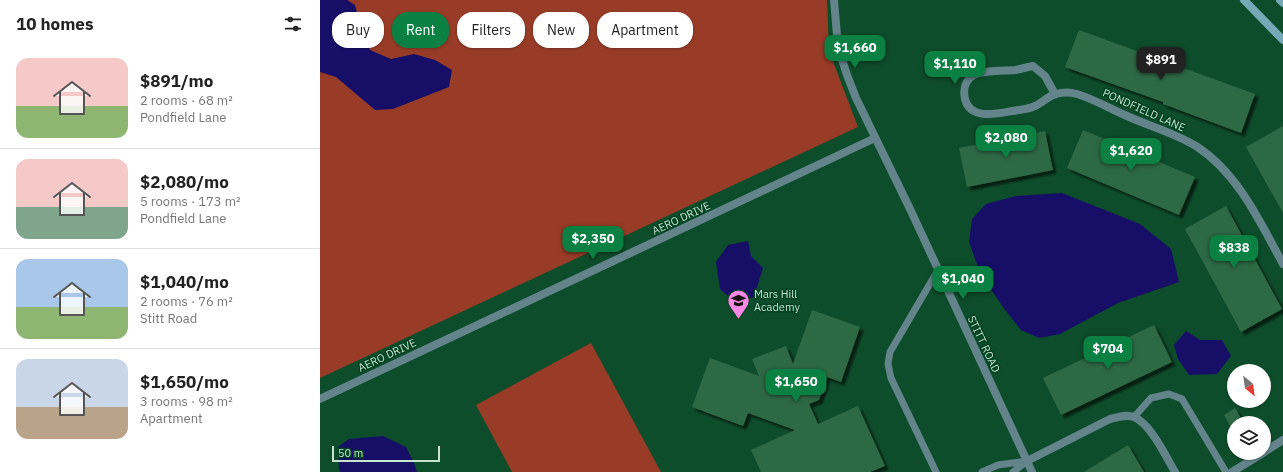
<!DOCTYPE html>
<meta charset="utf-8">
<style>
:root{--surface:#fff;--page:#f2f2f2;--text:#222;--muted:#767676;--line:#e0e0e0;--accent:#0b8043}
body{margin:0;font-family:"IBM Plex Sans",sans-serif;background:var(--page);color:var(--text);height:100vh;display:flex;flex-direction:column;font-size:15px;white-space:nowrap}
*{box-sizing:border-box;margin:0}
p{font-size:13px;color:var(--muted)}
.icon{flex:none;width:22px;height:22px;fill:none;stroke:currentColor;stroke-width:2;stroke-linecap:round;stroke-linejoin:round}
.map{position:relative;flex:1;overflow:hidden}
.side{display:flex;flex-direction:column;background:var(--surface);width:320px}
.side>*{flex:none}
.banner{position:absolute;left:12px;top:12px;width:380px;height:36px;display:flex;gap:8px}
.needle{width:26px;rotate:151deg}
.fabs{position:absolute;left:907px;top:364px;display:grid;gap:8px}
.fabs a{display:grid;place-items:center;width:44px;height:44px;border-radius:50%;background:var(--surface);box-shadow:0 1px 3px #0004;font-size:20px}
.scale{position:absolute;left:12px;bottom:10px;width:108px;box-sizing:border-box;padding-left:4px;border:2px solid #c7e4cf;border-top:0;font-size:11px;line-height:14px;white-space:nowrap;color:#c7e4cf;-webkit-text-stroke:3px #004221;paint-order:stroke}
.price{position:absolute;translate:-50% -34px;padding:0 9px;border-radius:8px;background:var(--accent);color:#fff;font-size:13px;line-height:26px;filter:drop-shadow(0 1px 2px #0008)}
.price::after{content:'';position:absolute;left:50%;top:24px;width:12px;height:9px;margin-left:-6px;background:inherit;clip-path:polygon(0 0,100% 0,50% 100%)}
.price.selected{background:#222;color:#fff}
ul{padding:0;list-style:none}
li{display:flex;align-items:center;gap:12px;height:100px;padding:0 16px}
li+li{border-top:1px solid var(--line)}
li span{display:grid;place-items:center;flex:none;width:112px;height:80px;border-radius:12px;color:#555}
li>.icon{margin-inline-start:auto}
span .icon{width:48px;height:48px;fill:#fffc;stroke-width:1}
li b{font-size:17px}
h2{display:flex;justify-content:space-between;align-items:center;height:48px;padding:0 16px;font-size:17px}
.chip{padding:0 14px;border-radius:16px;background:var(--surface);box-shadow:0 1px 3px #0004;font-size:14px;line-height:36px}
.chip.selected{background:var(--accent);color:#fff}
main{display:flex;flex:1;min-height:0}
.map>svg:first-child{display:block}
.green{fill:#983c27}
.water{fill:#170e68}
.building{fill:#2f6945;filter:url(#shadow)}
.lines{fill:none;stroke-linecap:round;stroke-linejoin:round}
.service{stroke:#64848c;stroke-width:7}
.minor{stroke:#64848c;stroke-width:8}
.secondary{stroke:#75a9b5;stroke-width:8}
.labels{text-anchor:middle;stroke-width:3;stroke-linejoin:round;paint-order:stroke}
.street-label{font-size:11px;fill:#c7e4cf;stroke:#004221}
.poi-label{font-size:11px;fill:#c7e4cf;stroke:#004221;text-anchor:start}
</style>
<main>
<section class="side">
<h2>10 homes<svg class="icon" aria-label="filters" viewBox="0 0 24 24"><path d="M4 7h16M4 17h16"/><circle cx="9" cy="7" r="2"/><circle cx="15" cy="17" r="2"/></svg></h2>
<ul>
<li><span style="background:linear-gradient(#f6c9c9 60%,#8fb573 0)"><svg class="icon" aria-label="home" viewBox="0 0 24 24"><path d="M3 11l9-7 9 7M6 9v11h12V9"/></svg></span><div><b>$891/mo</b><p>2 rooms · 68 m²</p><p>Pondfield Lane</p></div></li>
<li><span style="background:linear-gradient(#f6c9c9 60%,#7fa58c 0)"><svg class="icon" aria-label="home" viewBox="0 0 24 24"><path d="M3 11l9-7 9 7M6 9v11h12V9"/></svg></span><div><b>$2,080/mo</b><p>5 rooms · 173 m²</p><p>Pondfield Lane</p></div></li>
<li><span style="background:linear-gradient(#a9c7e8 60%,#8fb573 0)"><svg class="icon" aria-label="home" viewBox="0 0 24 24"><path d="M3 11l9-7 9 7M6 9v11h12V9"/></svg></span><div><b>$1,040/mo</b><p>2 rooms · 76 m²</p><p>Stitt Road</p></div></li>
<li><span style="background:linear-gradient(#c9d6e8 60%,#b9a48a 0)"><svg class="icon" aria-label="home" viewBox="0 0 24 24"><path d="M3 11l9-7 9 7M6 9v11h12V9"/></svg></span><div><b>$1,650/mo</b><p>3 rooms · 98 m²</p><p>Apartment</p></div></li>
</ul>
</section>
<div class="map">
<svg width="963" height="472" viewBox="0 0 963 472">
<defs>
<filter id="shadow"><feDropShadow dx="3.5" dy="3.5" stdDeviation="1" flood-color="#0009"/></filter>
</defs>
<rect width="100%" height="100%" fill="#0e4d2b"/>
<g class="green">
<path d="M0 0H507L509 51 538 127 0 378Z"/>
<path d="M271 343 341 472H192L156 405Z"/>
</g>
<g class="water">
<path d="M0 0H27L35 5 41 27 50 50 71 59 94 54 115 60 132 70 129 87 73 109 55 110 16 77 0 72Z"/>
<path d="M742 193 820 224 851 249 859 282 798 303 740 334 719 338 701 330 683 307 660 273 649 242 652 219 666 204 696 196Z"/>
<path d="M428 241 431 256 443 268 434 297 415 302 400 289 396 262 408 245Z"/>
<path d="M866 331 880 340H902L911 356 897 374 869 375 858 359 854 345Z"/>
<path d="M63 436 86 447 94 463 97 472H20L19 468 18 447 29 439Z"/>
</g>
<g class="building">
<path d="M759 30 935 94 921 133 843 104V102L745 67Z"/>
<path d="M963 126V213L926 147Z"/>
<path d="M763 130 875 177 859 215 747 168Z"/>
<path d="M725 131 733 170 647 187 639 148Z"/>
<path d="M906 206 962 309 921 332 865 229Z"/>
<path d="M492 310 540 327 521 382 507 377 499 400 489 404 498 424 538 406 565 466 550 472H441L431 450 475 430 428 413 423 426 372 407 390 358 439 376 432 359 466 346 473 364Z"/>
<path d="M834 325 852 362 741 415 723 378Z"/>
<path d="M915 408 922 420 910 426 904 415Z"/>
<path d="M808 445 824 472H764Z"/>
</g>
<g class="lines">
<g class="service">
<path d="M814 417 831 398 849 394 862 399 906 472"/>
<path d="M616 472 571 378 568 364 570 352 618 270"/>
<path d="M662 472 678 465 707 461"/>
<path d="M693 472 707 461"/>
</g>
<g class="minor">
<path d="M514 0 518 47 527 75 536 98 591 211 712 472"/>
<path d="M735 94 725 76 713 66C707 67 701 69 695 70 684 71 664 70 654 75 645 80 643 90 645 99 650 120 676 114 692 111 700 110 708 109 715 106 722 103 728 96 736 94 743 92 750 92 757 94 774 99 790 109 807 116 829 126 855 133 876 146 918 173 940 222 963 264"/>
<path d="M0 399 555 138"/>
<path d="M944 452 963 440"/>
<path d="M707 461 790 419C798 417 806 414 814 417 831 424 846 457 855 472"/>
<path d="M912 472 943 453"/>
</g>
<g class="secondary">
<path d="M924 0 963 40"/>
<path d="M960 0 963 3"/>
</g>
</g>
<defs>
<symbol id="school-pin" viewBox="-11 -11 22 30"><path d="M0 17L-7.5 6A9.5 9.5 0 1 1 7.5 6Z" fill="#fb87e5" stroke="#004221"/><path d="M0-5L7-2L0 1L-7-2ZM-4 1L0 2.5L4 1V4Q0 6-4 4Z" fill="#111"/></symbol>
</defs>
<g fill-rule="evenodd">
<use href="#school-pin" x="406" y="288" width="25" height="34"/>
</g>
<g class="labels">
<g class="street-label">
<text transform="translate(824 110) rotate(24)" y="4">PONDFIELD LANE</text>
<text transform="translate(361 218) rotate(-25)" y="4">AERO DRIVE</text>
<text transform="translate(664 344) rotate(65)" y="4">STITT ROAD</text>
<text transform="translate(67 355) rotate(-25)" y="4">AERO DRIVE</text>
</g>
<g class="poi-label">
<text x="434" y="298">Mars Hill<tspan x="434" dy="13">Academy</tspan></text>
</g>
</g>
</svg>
<div class="fabs">
<a><svg class="needle" viewBox="-14 -14 28 28"><path d="M0-13l5 13h-10z" fill="#e53935"/><path d="M0 13l5-13h-10z" fill="#767676"/></svg></a>
<a><svg class="icon" aria-label="layers" viewBox="0 0 24 24"><path d="M12 4l9 5-9 5-9-5zM3 14l9 5 9-5"/></svg></a>
</div>
<div class="scale">50 m</div>
<b class="price" style="left:535px;top:69px">$1,660</b>
<b class="price selected" style="left:841px;top:81px">$891</b>
<b class="price" style="left:635px;top:85px">$1,110</b>
<b class="price" style="left:686px;top:159px">$2,080</b>
<b class="price" style="left:811px;top:172px">$1,620</b>
<b class="price" style="left:273px;top:260px">$2,350</b>
<b class="price" style="left:914px;top:269px">$838</b>
<b class="price" style="left:643px;top:300px">$1,040</b>
<b class="price" style="left:788px;top:370px">$704</b>
<b class="price" style="left:476px;top:403px">$1,650</b>
<div class="banner">
<a class="chip">Buy</a>
<a class="chip selected">Rent</a>
<a class="chip">Filters</a>
<a class="chip">New</a>
<a class="chip">Apartment</a>
</div>
</div>
</main>
